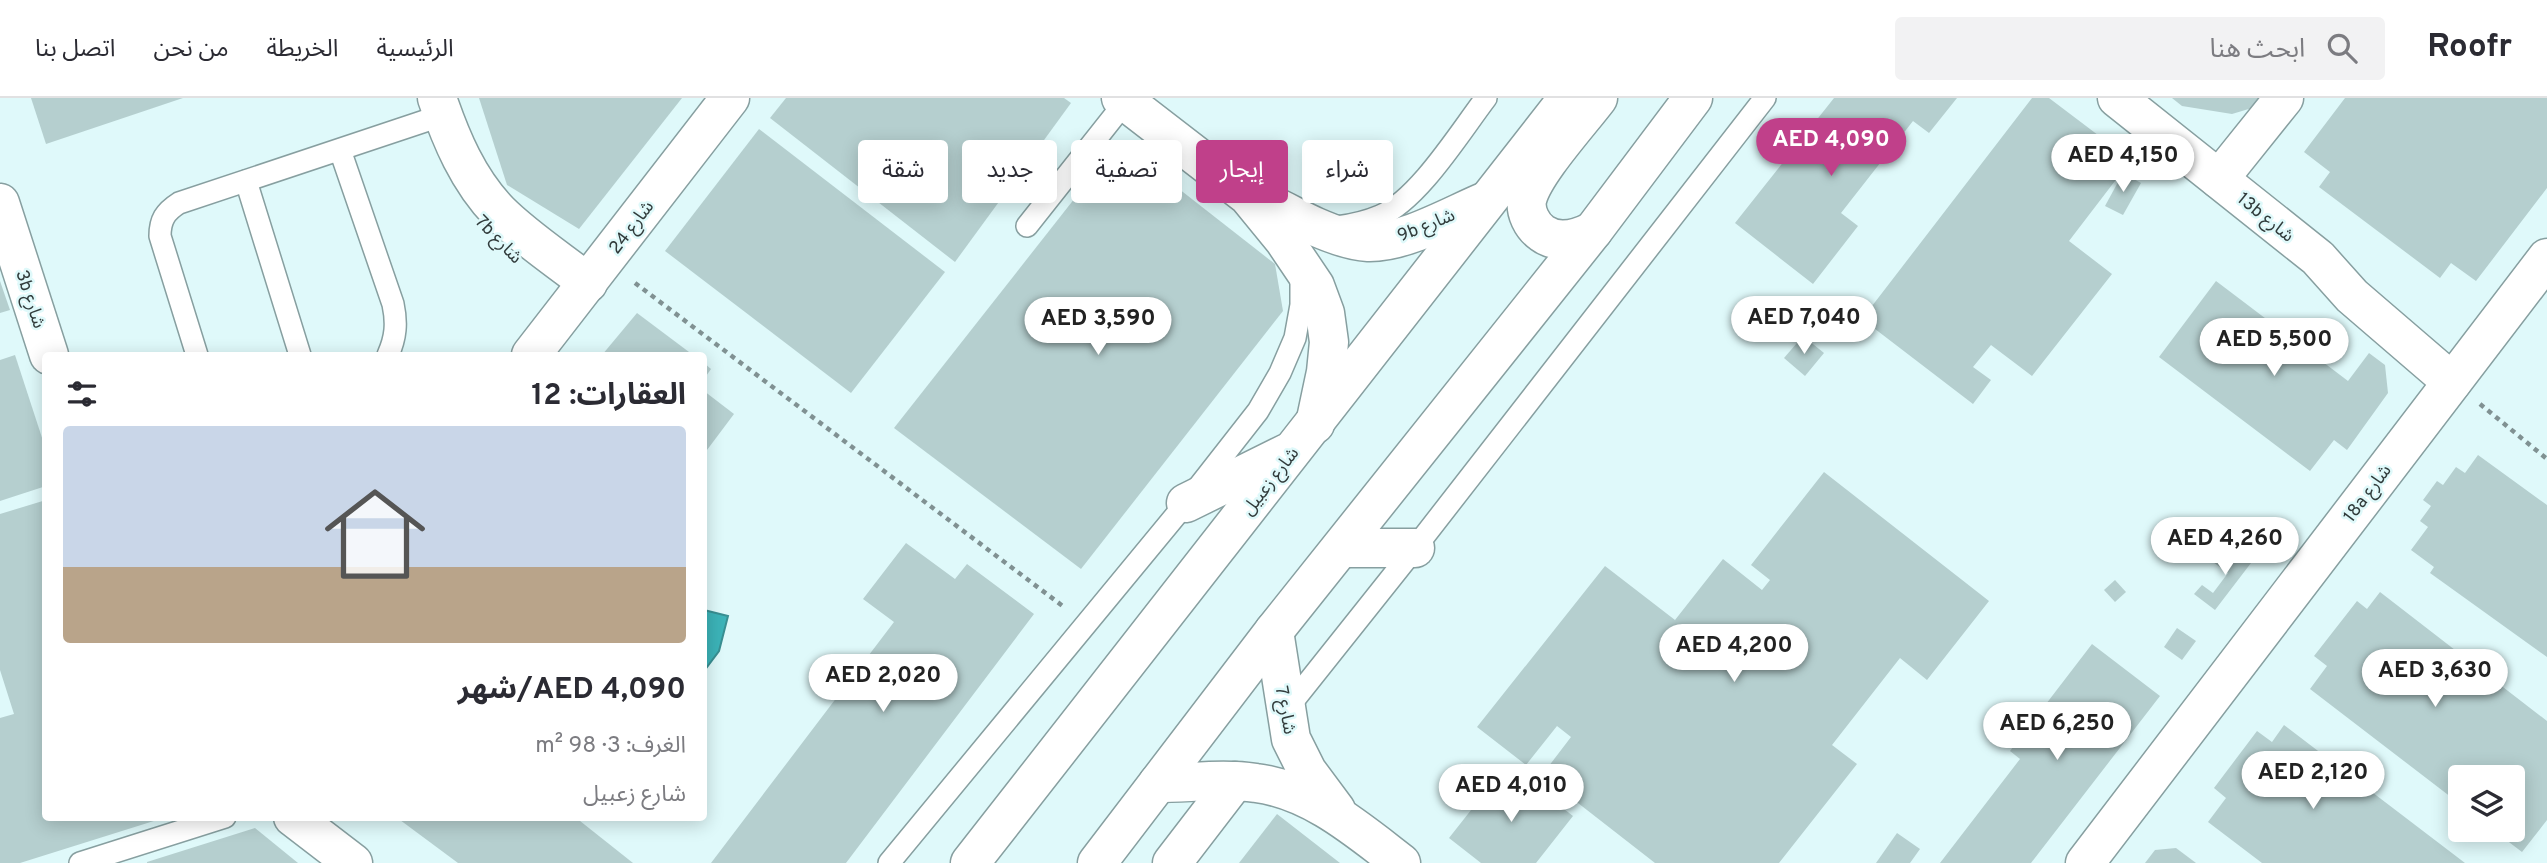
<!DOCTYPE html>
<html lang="ar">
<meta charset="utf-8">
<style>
:root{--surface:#fff;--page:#f2f2f3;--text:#2b2b33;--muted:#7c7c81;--line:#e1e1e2;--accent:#c0408a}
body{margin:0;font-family:Overpass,"Noto Sans Arabic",sans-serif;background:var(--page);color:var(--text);direction:rtl;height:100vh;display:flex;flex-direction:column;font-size:26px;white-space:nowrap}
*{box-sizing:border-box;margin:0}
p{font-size:23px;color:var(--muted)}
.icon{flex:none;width:38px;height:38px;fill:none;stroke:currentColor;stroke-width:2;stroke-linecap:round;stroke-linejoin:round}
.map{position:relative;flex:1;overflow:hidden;direction:ltr}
.drawer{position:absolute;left:42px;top:254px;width:665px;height:469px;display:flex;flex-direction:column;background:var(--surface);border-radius:7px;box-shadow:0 4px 18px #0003;direction:rtl}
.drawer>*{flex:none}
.guide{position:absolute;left:728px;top:42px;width:665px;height:63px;direction:rtl;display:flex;gap:14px}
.controls{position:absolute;left:2448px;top:667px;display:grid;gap:14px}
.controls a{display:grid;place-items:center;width:77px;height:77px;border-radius:7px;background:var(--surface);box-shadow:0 4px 18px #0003;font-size:35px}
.price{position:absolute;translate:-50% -60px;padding:0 16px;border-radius:24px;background:#fff;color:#222;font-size:23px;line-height:46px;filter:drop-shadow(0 2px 4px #0008)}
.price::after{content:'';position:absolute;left:50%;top:42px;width:21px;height:16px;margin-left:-10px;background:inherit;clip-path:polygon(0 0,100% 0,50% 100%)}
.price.current{background:var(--accent);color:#fff}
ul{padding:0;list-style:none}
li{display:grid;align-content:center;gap:14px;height:371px;padding:0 21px}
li+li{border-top:2px solid var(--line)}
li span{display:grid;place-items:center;height:217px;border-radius:7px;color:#555}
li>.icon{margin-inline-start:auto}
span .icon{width:126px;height:126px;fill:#fffc;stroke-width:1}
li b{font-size:30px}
h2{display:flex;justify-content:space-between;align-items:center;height:84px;padding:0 21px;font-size:30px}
.pill{padding:0 24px;border-radius:7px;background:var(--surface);box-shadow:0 4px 18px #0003;font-size:24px;line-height:63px}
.pill.current{background:var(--accent);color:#fff}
header{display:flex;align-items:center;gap:42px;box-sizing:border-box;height:98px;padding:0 35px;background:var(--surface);border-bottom:2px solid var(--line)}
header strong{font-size:33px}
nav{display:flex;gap:38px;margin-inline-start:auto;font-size:24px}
.search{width:490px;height:63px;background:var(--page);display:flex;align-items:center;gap:18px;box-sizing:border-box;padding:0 24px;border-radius:7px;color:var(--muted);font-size:26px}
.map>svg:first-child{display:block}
.water{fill:#3cb3b8;stroke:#398f92;stroke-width:2}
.building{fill:#b5cfcf}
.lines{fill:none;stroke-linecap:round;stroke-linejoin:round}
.service-casing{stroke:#879fa0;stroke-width:24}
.minor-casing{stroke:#879fa0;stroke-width:41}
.secondary-casing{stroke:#879fa0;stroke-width:41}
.path{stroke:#809192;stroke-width:4.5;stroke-dasharray:5 5;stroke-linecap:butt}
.service{stroke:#fff;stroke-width:21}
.minor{stroke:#fff;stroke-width:38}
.secondary{stroke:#fff;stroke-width:38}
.labels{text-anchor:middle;stroke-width:5;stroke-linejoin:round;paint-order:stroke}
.street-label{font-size:18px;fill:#313b3b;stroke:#dff9fa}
</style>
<header>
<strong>Roofr</strong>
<div class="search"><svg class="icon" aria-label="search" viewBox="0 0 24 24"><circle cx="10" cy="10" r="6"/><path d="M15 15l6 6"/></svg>ابحث هنا</div>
<nav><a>الرئيسية</a><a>الخريطة</a><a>من نحن</a><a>اتصل بنا</a></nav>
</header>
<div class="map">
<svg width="2547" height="765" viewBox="0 0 2547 765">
<rect width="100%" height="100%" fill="#dff9fa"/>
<path class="water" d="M704 512 728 518 719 553 704 573Z"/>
<g class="building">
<path d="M31 0H183L46 46Z"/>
<path d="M479 0H682L579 131 507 87Z"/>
<path d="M786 0H1064L1071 5 955 164 770 20Z"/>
<path d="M1834 0H1957L1929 35 1913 23 1841 115 1858 128 1813 186 1735 125Z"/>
<path d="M2032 0H2049L2131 62 2069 143 2112 176 2032 278 1991 247 1973 269 1991 282 1973 306 1862 221Z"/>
<path d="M2172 0H2267L2262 7 2232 16 2182 8Z"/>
<path d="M2345 0H2547V90L2476 183 2451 165 2440 180 2319 89 2330 74 2304 54Z"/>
<path d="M759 31 945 174 851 295 665 153Z"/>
<path d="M1119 44 1275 166 1283 213 1081 471 894 330Z"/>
<path d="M2123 75 2141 85 2123 117 2105 108Z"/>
<path d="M0 183 10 212 0 215Z"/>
<path d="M2216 183 2348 283 2369 255 2385 267 2388 295 2347 352 2334 342 2310 373 2159 259Z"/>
<path d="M637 215 693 257H602Z"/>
<path d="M1803 238 1824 255 1805 278 1784 260Z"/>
<path d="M15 257 46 352V388L0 403V262Z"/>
<path d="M704 265 711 271 704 281Z"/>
<path d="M704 293 734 316 704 356Z"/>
<path d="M2478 357 2547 407V559L2430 475 2434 469 2411 452 2428 429 2420 423 2431 408 2423 402 2437 383 2443 387 2456 369 2465 375Z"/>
<path d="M1824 374 1989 503 1927 582 1900 560 1832 647 1857 666 1779 765H1655L1542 677 1571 639 1557 628 1526 667 1477 629 1605 468 1675 522 1723 461 1762 492 1770 482 1751 467Z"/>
<path d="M46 402V719H156L157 722 20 765H0V620L14 616 0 572V416Z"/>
<path d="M906 445 955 481 967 466 1034 516 846 765H711L894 524 863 501Z"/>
<path d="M2227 447 2251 465 2215 512 2194 496 2202 487 2213 495 2228 475 2213 464Z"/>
<path d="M2115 482 2126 494 2115 504 2104 492Z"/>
<path d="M2380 494 2547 623V722L2522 754 2493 732H2513V679H2460V706L2310 591 2327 568 2314 558 2357 503 2367 511Z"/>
<path d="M2177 530 2196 543 2182 562 2164 549Z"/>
<path d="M2092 546 2160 598 2031 765H1940L2020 661 2010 653Z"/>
<path d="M2284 627 2465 765H2262L2208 724 2226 700 2214 690 2257 633 2272 644Z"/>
<path d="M1501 674 1528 694 1533 687 1573 718 1536 765H1481L1449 740Z"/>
<path d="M1277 716 1340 765H1239Z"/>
<path d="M396 719H575L633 765H458Z"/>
<path d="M255 730 298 765H147V764Z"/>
<path d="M1897 735 1920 751 1910 765H1876Z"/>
<path d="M2176 750 2196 765H2145L2155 752Z"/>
</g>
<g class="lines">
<defs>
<g id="service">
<path d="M340 52 393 206C397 225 396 239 388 257"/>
<path d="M246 83 300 257"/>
<path d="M1027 128 1126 3"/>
<path d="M1337 129C1352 127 1366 124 1380 118 1419 101 1460 34 1486 0"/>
<path d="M197 257 160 138C160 122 165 114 179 105L443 17"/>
<path d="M1286 612 1415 450 1765 0"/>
<path d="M80 765 225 719"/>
<path d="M889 765 1186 405 1258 313 1280 275 1295 240 1301 207V179"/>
</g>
<g id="minor">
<path d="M437 0C451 41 468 82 499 114 525 140 559 162 588 185"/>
<path d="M1121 0 1248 98 1284 142 1315 188 1325 215 1329 244 1326 274 1315 326"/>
<path d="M2117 0 2318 160 2352 198 2452 284"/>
<path d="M2219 81 2284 0"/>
<path d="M1256 101C1278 108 1295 120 1316 129 1332 136 1350 143 1368 144 1405 145 1452 117 1486 103"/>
<path d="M0 105 49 257"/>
<path d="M531 257 730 0"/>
<path d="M1274 533 1291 641 1307 673 1336 712"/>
<path d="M1158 685C1190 685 1224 680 1256 685 1312 692 1358 732 1401 765"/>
<path d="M293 719 353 765"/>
<path d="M1172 765 1235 683"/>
<path d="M2085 765 2547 160"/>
</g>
<g id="secondary">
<path d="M1593 133C1577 141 1558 147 1542 135 1532 128 1525 114 1527 102 1533 75 1580 24 1598 0"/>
<path d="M1186 405 1287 355"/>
<path d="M1341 450H1415"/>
<path d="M970 765 1568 0"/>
<path d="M1097 765 1274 533 1593 133 1693 0"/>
</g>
</defs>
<use href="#service" class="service-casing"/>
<use href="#minor" class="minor-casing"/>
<use href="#secondary" class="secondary-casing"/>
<g class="path">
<path d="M635 185 1064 509"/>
<path d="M2480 306 2547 361"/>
</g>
<use href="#service" class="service"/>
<use href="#minor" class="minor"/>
<use href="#secondary" class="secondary"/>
</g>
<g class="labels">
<g class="street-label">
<text transform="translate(2266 119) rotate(39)" y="6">13b شارع</text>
<text transform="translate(1426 127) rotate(-22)" y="6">9b شارع</text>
<text transform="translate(631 129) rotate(-53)" y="6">شارع 24</text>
<text transform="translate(499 141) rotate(46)" y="6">7b شارع</text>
<text transform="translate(31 201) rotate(72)" y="6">3b شارع</text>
<text transform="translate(1270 383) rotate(-52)" y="6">شارع زعبيل</text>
<text transform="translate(2367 395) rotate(-53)" y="6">18a شارع</text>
<text transform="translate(1286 612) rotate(79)" y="6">شارع 7</text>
</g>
</g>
</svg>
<div class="controls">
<a><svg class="icon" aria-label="layers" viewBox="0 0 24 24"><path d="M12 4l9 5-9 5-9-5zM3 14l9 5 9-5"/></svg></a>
</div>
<b class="price current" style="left:1831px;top:80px">AED 4,090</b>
<b class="price" style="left:2123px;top:96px">AED 4,150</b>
<b class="price" style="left:1804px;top:258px">AED 7,040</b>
<b class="price" style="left:1098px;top:259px">AED 3,590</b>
<b class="price" style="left:2274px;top:280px">AED 5,500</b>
<b class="price" style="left:2225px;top:479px">AED 4,260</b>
<b class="price" style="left:1734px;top:586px">AED 4,200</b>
<b class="price" style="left:2435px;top:611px">AED 3,630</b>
<b class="price" style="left:883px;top:616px">AED 2,020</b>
<b class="price" style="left:2057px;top:664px">AED 6,250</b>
<b class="price" style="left:2313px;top:713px">AED 2,120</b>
<b class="price" style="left:1511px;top:726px">AED 4,010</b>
<div class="guide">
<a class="pill">شراء</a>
<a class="pill current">إيجار</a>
<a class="pill">تصفية</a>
<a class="pill">جديد</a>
<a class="pill">شقة</a>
</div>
<section class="drawer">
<h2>العقارات: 12<svg class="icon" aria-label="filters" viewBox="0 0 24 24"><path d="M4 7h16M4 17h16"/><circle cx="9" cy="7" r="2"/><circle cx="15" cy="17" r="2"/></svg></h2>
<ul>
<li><span style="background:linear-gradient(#c9d6e8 65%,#b9a48a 0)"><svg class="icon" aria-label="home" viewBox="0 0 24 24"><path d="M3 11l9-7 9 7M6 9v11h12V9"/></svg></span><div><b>AED 4,090/شهر</b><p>الغرف: 3 · 98 m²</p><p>شارع زعبيل</p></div></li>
</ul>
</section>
</div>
